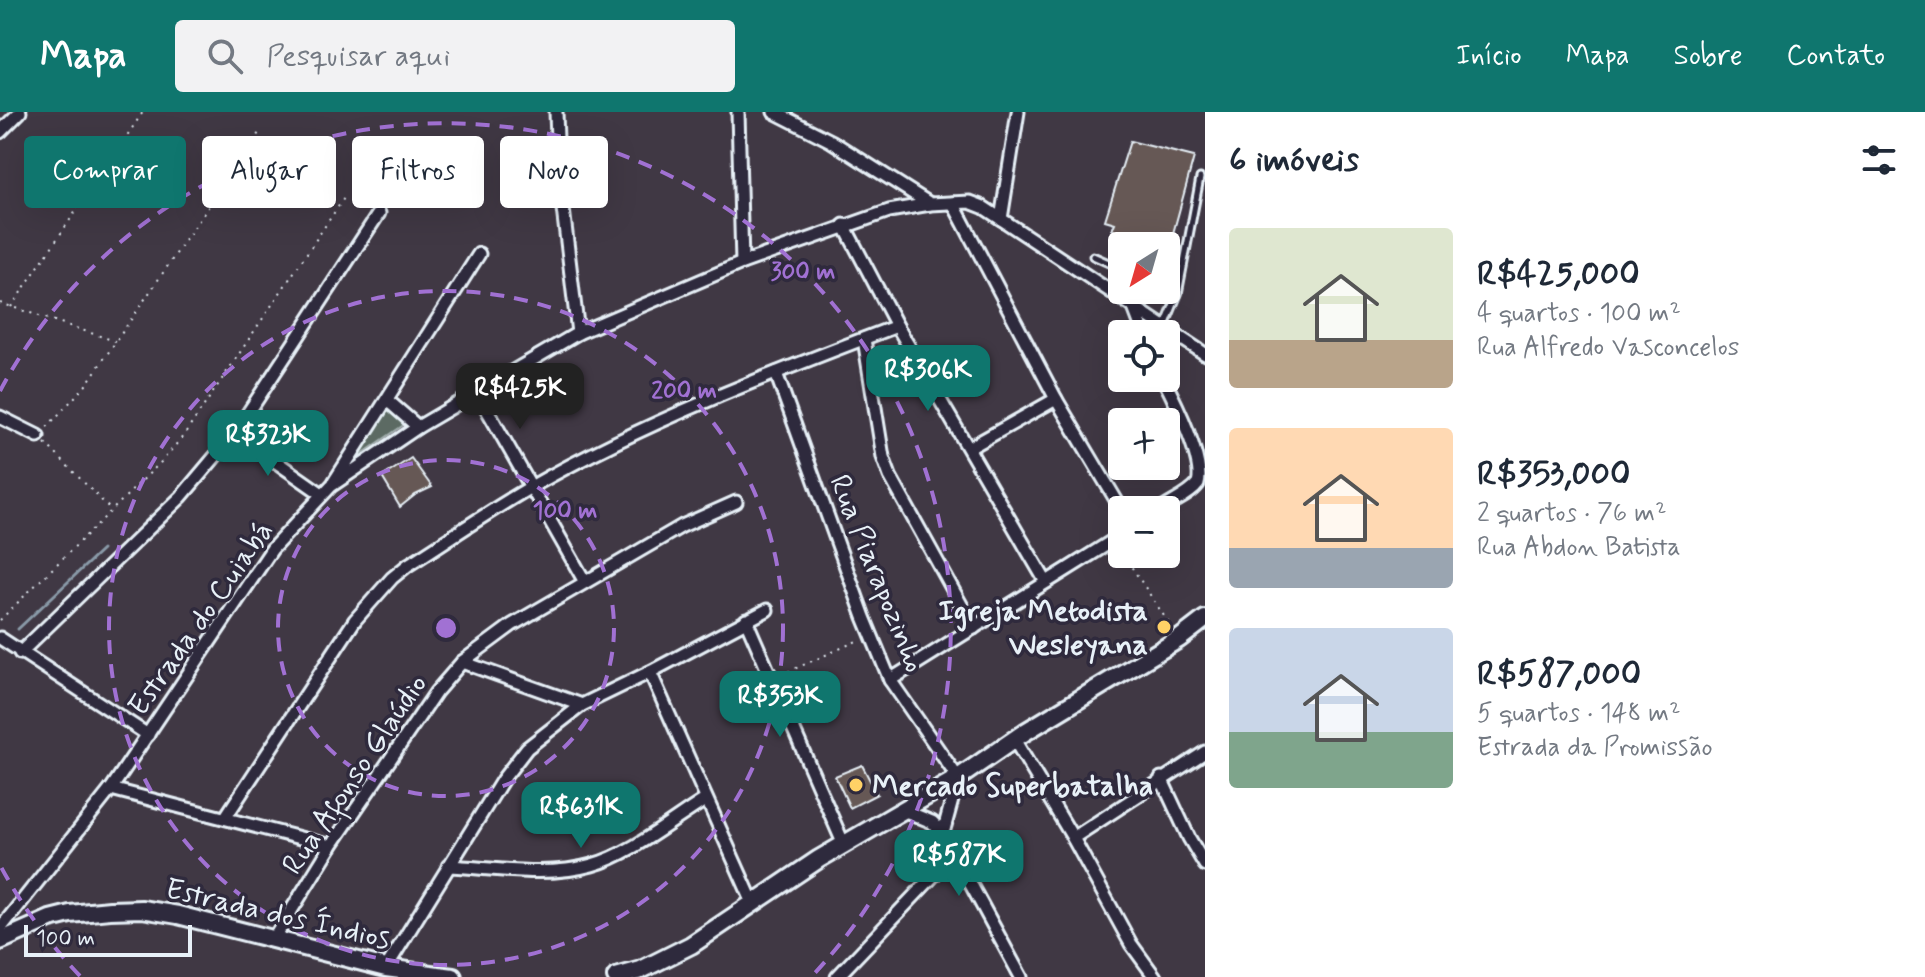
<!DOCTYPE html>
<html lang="pt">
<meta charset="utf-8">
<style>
:root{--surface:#fff;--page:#f2f2f3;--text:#1f2937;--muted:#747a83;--accent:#0f766e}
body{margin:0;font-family:Mynerve,sans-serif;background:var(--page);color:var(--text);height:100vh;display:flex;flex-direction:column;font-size:30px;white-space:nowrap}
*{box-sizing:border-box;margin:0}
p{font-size:26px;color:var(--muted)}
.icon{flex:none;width:44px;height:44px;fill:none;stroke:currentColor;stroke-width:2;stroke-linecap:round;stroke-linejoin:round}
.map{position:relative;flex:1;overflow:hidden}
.sheet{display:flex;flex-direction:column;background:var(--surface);width:720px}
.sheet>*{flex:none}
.banner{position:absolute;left:24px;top:24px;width:760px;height:72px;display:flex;gap:16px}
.needle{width:52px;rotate:217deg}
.buttons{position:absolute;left:1108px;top:120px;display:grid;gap:16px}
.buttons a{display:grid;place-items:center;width:72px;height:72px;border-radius:8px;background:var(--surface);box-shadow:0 8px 32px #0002;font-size:40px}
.scale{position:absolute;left:24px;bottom:20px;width:168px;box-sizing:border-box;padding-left:8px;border:4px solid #e8f1f8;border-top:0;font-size:22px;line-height:28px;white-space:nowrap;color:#e8f1f8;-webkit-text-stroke:6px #2f2a3d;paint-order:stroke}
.price{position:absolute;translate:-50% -68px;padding:0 18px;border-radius:16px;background:var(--accent);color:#fff;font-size:26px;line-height:52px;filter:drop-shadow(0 2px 4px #0008)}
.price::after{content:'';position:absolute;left:50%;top:48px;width:24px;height:18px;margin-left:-12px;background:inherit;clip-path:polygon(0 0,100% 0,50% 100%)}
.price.active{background:#222;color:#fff}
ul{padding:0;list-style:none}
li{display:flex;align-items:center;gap:24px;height:200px;padding:0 24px}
li span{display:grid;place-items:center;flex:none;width:224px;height:160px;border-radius:8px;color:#555}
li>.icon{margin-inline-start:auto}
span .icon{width:96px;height:96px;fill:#fffc;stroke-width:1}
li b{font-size:34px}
h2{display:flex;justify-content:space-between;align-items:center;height:96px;padding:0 24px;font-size:34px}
.pill{padding:0 28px;border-radius:8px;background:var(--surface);box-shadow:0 8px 32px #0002;font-size:28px;line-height:72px}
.pill.active{background:var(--accent);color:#fff}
header{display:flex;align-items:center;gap:48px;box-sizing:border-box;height:112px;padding:0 40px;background:var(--accent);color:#fff}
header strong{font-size:38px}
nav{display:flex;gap:44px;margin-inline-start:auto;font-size:28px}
.search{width:560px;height:72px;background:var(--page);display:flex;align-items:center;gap:20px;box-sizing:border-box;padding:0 28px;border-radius:8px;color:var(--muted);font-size:30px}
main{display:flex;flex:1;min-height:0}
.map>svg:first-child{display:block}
.green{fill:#5b6b63;stroke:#a2aeae;stroke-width:2}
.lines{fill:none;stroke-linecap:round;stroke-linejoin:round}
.stream{stroke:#8a9ba9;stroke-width:3}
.building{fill:#665955;stroke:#e8f1f8;stroke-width:2}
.lane-casing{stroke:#e8f1f8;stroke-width:11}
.street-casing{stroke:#e8f1f8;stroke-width:17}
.secondary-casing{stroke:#e8f1f8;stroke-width:22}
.path{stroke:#e8f1f8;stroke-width:2;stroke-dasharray:2 6;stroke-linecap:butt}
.lane{stroke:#2f2a3d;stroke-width:5}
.street{stroke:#2f2a3d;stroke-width:11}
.secondary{stroke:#2f2a3d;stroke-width:16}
.ring{fill:none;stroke:#a171d3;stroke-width:4;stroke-dasharray:14 10}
.poi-dot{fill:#ffd166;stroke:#2f2a3d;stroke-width:3}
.labels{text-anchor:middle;stroke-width:7;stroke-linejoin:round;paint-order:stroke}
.street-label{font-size:30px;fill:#e8f1f8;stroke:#2f2a3d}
.poi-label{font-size:30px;font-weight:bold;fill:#e8f1f8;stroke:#2f2a3d;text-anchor:end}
.centre{fill:#a171d3;stroke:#2f2a3d;stroke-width:4}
.ring-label{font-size:24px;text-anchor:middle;font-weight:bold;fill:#a171d3;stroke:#2f2a3d;stroke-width:7;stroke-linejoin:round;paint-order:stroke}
</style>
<header>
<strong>Mapa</strong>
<div class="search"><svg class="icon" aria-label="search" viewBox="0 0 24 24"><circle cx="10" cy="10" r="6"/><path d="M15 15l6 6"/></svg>Pesquisar aqui</div>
<nav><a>Início</a><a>Mapa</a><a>Sobre</a><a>Contato</a></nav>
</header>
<main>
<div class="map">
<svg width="1205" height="865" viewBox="0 0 1205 865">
<rect width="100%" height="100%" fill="#403844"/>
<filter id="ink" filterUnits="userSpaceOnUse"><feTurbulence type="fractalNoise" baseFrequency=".0125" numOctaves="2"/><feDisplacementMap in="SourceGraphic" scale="16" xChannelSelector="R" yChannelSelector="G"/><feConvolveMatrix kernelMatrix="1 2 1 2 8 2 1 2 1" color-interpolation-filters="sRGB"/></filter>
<g filter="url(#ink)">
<path class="green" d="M386 294 405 312 349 351Z"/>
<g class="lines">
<path class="stream" d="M18 517 102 438"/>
</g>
<g class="building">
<path d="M1130 29 1194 45 1169 136 1112 118 1115 111 1105 108Z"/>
<path d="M411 346 432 375 415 383 400 395 382 365Z"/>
<path d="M862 653 877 682 850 696 835 664Z"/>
</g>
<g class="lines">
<defs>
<g id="lane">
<path d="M1093 144 1122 157"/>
<path d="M1178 182 1200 66"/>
<path d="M1165 214 1178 182 1166 177"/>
</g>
<g id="street">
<path d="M556 0 558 55 578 221"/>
<path d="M738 0 742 151"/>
<path d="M774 0 831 29 930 92"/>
<path d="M0 20 20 0"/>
<path d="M953 91 1056 287 1122 398"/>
<path d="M1001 107 1018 0"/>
<path d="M844 113 897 214 1046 470"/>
<path d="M1133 193 1144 222"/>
<path d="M864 227 883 345 890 364 974 516"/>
<path d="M776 261 864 505 890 568 958 666 943 721"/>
<path d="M477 280 585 470"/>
<path d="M387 288 418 315"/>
<path d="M0 305 38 324"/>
<path d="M235 321 322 382"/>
<path d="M969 336 1056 287"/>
<path d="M334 370 479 142"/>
<path d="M1161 398C1172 390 1190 383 1198 372 1205 350 1175 289 1163 266"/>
<path d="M746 508 844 733"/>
<path d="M0 526 148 623"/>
<path d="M20 541 181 385 235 321 379 101"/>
<path d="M462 550 582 593"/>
<path d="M650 560 753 791"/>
<path d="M890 568 1122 423"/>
<path d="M1015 629 1073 726 1131 832 1155 865"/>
<path d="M1161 666 1189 726 1205 753"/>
<path d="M111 677 331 734"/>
<path d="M903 698 932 710 943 721 1021 865"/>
<path d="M225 706 355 508 392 466 408 453C449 427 489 399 531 375 646 309 773 261 897 214"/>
<path d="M1073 726 1205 640"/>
<path d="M448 754C494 756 546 766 592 753 630 743 671 709 705 688"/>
<path d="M0 817 111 677 272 437 331 374 418 315 578 221 742 151 889 99 930 92 970 90 983 95 1205 242"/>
<path d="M273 828 331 734 436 580 462 550 512 513 682 414 736 390"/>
<path d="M386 856 503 667 527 636 582 593 650 560 767 498"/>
<path d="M837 865 955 741"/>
</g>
<g id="secondary">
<path d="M0 829 50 807 70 802 110 798 142 797 178 803 386 856 453 865"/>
<path d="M616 865 641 858 691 833 819 747 958 666 1025 620 1179 527 1205 507"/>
</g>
</defs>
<use href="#lane" class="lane-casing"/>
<use href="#street" class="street-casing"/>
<use href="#secondary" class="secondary-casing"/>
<g class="path">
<path d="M0 191 115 229"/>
<path d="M11 195 143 0"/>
<path d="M47 315 86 273 261 18"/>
<path d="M45 331 111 398"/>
<path d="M1123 442 1172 516"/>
<path d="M0 508 161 350 185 322 346 83"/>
<path d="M781 563 859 528"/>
</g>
<use href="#lane" class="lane"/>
<use href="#street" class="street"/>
<use href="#secondary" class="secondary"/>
</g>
</g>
<g class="ring">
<circle cx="446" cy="516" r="168"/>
<circle cx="446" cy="516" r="337"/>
<path d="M80 864A505 505 0 0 1 0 753M0 279A505 505 0 1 1 812 864"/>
</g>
<g class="poi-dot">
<circle cx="1164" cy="515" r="8"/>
<circle cx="856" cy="673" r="8"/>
</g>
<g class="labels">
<g class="street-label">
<text transform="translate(878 461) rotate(68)" y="10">Rua Piarapozinho</text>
<text transform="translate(200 506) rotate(-55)" y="10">Estrada do Cuiabá</text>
<text transform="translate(354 662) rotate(-56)" y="10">Rua Afonso Glaúdio</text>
<text transform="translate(278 801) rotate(13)" y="10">Estrada dos Índios</text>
</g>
<g class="poi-label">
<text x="1148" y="508">Igreja Metodista<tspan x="1148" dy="34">Wesleyana</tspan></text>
<text x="872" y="683" text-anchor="start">Mercado Superbatalha</text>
</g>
</g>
<circle cx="446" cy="516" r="12" class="centre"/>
<g class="ring-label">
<text x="803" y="167">300 m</text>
<text x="684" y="286">200 m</text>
<text x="565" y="406">100 m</text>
</g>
</svg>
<div class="buttons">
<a><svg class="needle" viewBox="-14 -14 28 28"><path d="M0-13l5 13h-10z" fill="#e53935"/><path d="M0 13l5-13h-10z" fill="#747a83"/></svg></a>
<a><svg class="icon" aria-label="locate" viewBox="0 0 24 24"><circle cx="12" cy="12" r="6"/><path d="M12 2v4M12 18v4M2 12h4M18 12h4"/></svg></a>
<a>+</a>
<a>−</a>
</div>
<div class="scale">100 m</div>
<b class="price" style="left:928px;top:301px">R$306K</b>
<b class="price active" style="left:520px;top:319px">R$425K</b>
<b class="price" style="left:268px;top:366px">R$323K</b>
<b class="price" style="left:780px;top:627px">R$353K</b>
<b class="price" style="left:581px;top:738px">R$631K</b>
<b class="price" style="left:959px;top:786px">R$587K</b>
<div class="banner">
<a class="pill active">Comprar</a>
<a class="pill">Alugar</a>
<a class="pill">Filtros</a>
<a class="pill">Novo</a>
</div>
</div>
<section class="sheet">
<h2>6 imóveis<svg class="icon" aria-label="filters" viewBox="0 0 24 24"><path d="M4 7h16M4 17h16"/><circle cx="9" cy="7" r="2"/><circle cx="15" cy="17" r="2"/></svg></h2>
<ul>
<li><span style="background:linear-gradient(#dfe7d0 70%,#b9a48a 0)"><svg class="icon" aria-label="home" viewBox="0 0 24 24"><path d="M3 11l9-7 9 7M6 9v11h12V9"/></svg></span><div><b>R$425,000</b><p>4 quartos · 100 m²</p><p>Rua Alfredo Vasconcelos</p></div></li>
<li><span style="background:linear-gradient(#ffd9b3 75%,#9aa5b1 0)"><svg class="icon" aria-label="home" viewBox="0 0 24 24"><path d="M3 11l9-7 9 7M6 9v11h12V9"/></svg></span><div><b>R$353,000</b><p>2 quartos · 76 m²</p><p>Rua Abdon Batista</p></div></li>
<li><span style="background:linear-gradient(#c9d6e8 65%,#7fa58c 0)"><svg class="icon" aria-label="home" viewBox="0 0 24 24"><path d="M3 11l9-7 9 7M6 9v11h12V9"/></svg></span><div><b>R$587,000</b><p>5 quartos · 148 m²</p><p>Estrada da Promissão</p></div></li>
</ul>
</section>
</main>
